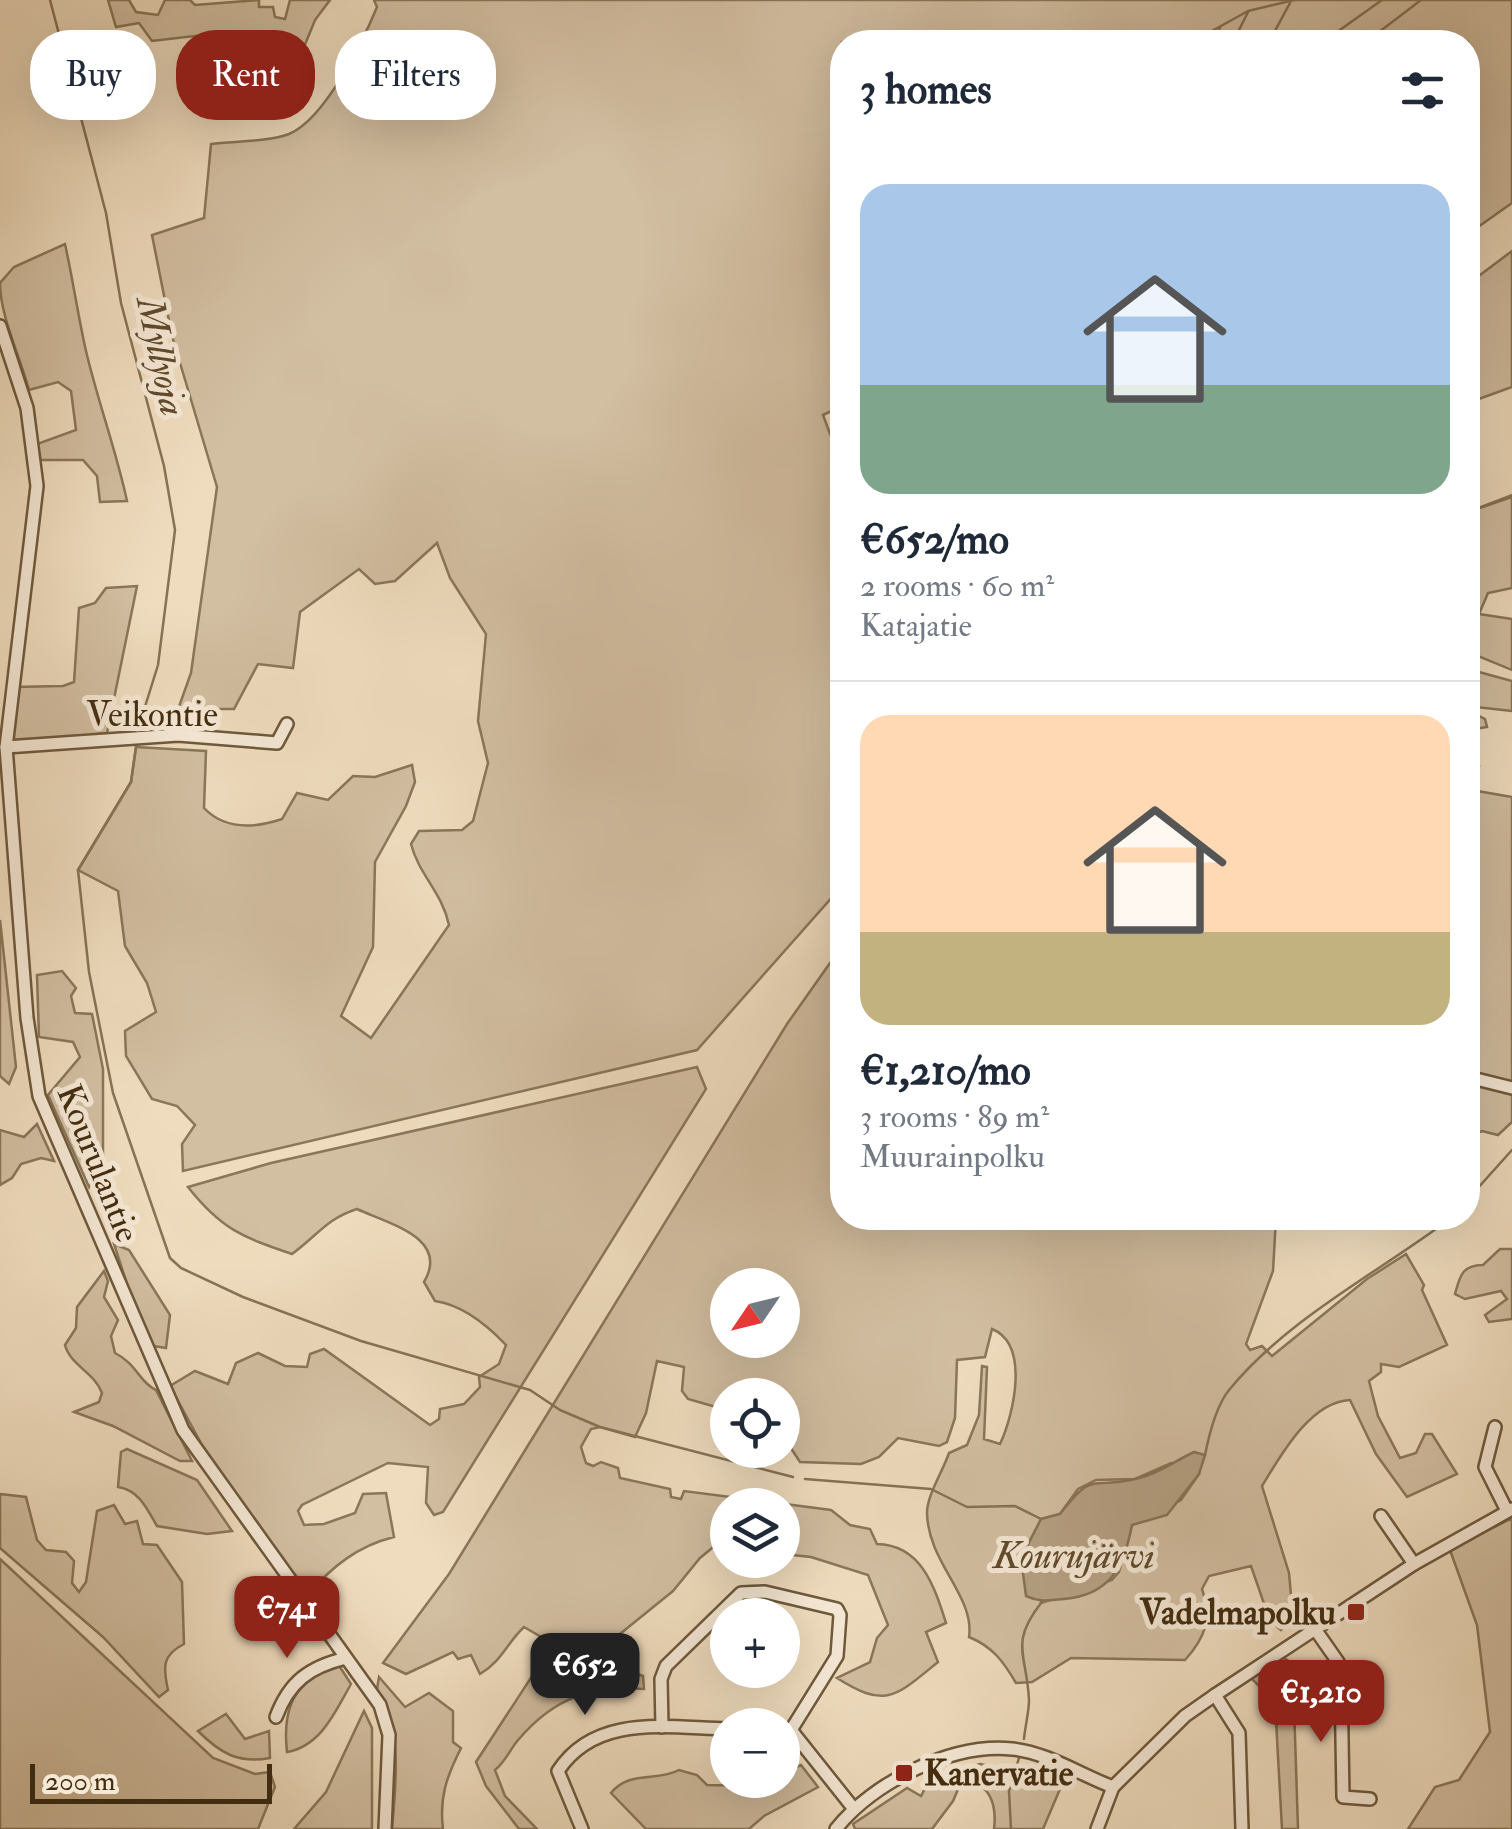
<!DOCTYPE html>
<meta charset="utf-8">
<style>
:root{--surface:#fff;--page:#f6f6f7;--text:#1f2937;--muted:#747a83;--line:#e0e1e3;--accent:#8f2418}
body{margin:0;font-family:"IM FELL Double Pica",serif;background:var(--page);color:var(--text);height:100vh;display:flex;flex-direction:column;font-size:38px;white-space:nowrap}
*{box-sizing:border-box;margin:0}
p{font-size:32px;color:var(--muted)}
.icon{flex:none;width:55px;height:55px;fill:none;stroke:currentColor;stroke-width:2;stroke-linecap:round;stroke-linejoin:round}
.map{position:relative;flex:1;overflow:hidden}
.drawer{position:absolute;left:830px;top:30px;width:650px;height:1200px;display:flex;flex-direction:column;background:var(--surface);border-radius:40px;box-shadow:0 10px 40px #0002}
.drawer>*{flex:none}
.top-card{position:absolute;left:30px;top:30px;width:650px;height:90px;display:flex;gap:20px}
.needle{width:65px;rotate:235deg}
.fabs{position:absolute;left:710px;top:1268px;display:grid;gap:20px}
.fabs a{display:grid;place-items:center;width:90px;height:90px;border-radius:50%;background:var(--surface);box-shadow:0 10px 40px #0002;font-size:50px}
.scale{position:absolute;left:30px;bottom:25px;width:242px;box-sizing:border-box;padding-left:10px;border:5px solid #432d11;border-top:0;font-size:28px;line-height:35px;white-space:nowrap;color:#432d11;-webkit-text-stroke:8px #f5e8d5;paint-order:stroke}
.price{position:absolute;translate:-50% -85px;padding:0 22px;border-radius:20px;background:var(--accent);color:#fff;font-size:32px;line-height:65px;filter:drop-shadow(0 2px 5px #0008)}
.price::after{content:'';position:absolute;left:50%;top:60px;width:30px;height:22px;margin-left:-15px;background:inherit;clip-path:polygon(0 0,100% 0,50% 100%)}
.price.current{background:#222;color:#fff}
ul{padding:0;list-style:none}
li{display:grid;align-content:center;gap:20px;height:530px;padding:0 30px}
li+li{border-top:2px solid var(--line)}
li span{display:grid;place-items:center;height:310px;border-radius:30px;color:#555}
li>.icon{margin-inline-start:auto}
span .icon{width:180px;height:180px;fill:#fffc;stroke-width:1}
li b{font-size:42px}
h2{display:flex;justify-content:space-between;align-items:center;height:120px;padding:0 30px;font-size:42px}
.chip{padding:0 35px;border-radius:40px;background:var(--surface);box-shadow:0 10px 40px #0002;font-size:35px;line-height:90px}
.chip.current{background:var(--accent);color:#fff}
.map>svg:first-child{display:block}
.green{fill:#d2bea1;stroke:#8a7659;stroke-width:2.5;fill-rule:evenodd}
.water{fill:#b5a083;stroke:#877255;stroke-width:2.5}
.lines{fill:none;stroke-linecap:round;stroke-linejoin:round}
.stream{stroke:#877255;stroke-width:2.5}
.minor-casing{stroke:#6e593c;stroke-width:16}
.minor{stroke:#f5e8d5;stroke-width:11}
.poi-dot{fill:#8f2418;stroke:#f5e8d5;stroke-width:4}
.labels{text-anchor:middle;stroke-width:10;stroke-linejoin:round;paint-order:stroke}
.street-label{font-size:35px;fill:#432d11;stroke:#f5e8d5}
.poi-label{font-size:35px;font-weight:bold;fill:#432d11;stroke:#f5e8d5;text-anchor:end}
.water-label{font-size:38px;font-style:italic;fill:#604a2e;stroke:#f5e8d5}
</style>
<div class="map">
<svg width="1512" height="1829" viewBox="0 0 1512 1829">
<rect width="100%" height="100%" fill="#efdcbe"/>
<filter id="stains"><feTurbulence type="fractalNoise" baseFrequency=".002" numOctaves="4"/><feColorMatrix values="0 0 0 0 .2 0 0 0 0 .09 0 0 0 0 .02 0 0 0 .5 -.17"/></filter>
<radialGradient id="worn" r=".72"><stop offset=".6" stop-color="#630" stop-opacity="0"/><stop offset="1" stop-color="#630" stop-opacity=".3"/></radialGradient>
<g class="green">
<path d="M108 0H129L136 12 158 15 165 0H190L195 5 259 0V7H273L275 17 285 19 290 0H330L315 20 302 52C273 60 258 49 238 31L152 41 139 23 116 27Z"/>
<path d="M374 0H1512V203L1468 234V42H842V406L823 415 842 466V886L697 1050 183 1171 182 1144 195 1125 177 1106 152 1099 126 1056 125 1031 156 1012 147 983 125 946 118 891 78 870 131 782 136 747 206 751 204 808C225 830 255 828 282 819L297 793 328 800 353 776 375 777 412 765 415 782 406 806 375 862 373 947 341 1016 371 1038 449 925C442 892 419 875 411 844L419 831 462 830 473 821 488 763 478 721 486 634 450 578 437 543 395 581 375 584 359 569 300 612 293 668 258 664 234 709H215L193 729H171L191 673 217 487 172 336 152 235 204 218 211 144C234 141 267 142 289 134 325 119 363 41 377 7Z"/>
<path d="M65 244C73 280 78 316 86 351 98 402 116 450 127 501L100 502 97 476 83 460H38L37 444 76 430 71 391 58 382 29 390C20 356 0 316 0 283L14 267Z"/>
<path d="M1512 251V387L1468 403V284Z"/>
<path d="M1512 495V588L1488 593 1479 614 1512 619V670L1468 652V512Z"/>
<path d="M137 586 107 733 14 743 13 687 63 686 74 682 79 608 95 603 106 588Z"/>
<path d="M1468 669 1512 681V711L1476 707 1471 712 1485 719 1487 727 1468 730Z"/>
<path d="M1468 748 1479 766 1468 783 1472 790 1512 797V1122L1498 1135 1482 1131 1468 1137V879L1472 874 1468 853Z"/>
<path d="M0 920 16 1067 9 1084 0 1076Z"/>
<path d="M842 946V1218H1276L1273 1271 1246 1344 1250 1350 1262 1346 1272 1356 1367 1279 1406 1254 1424 1285 1422 1290 1447 1345 1399 1367 1381 1364V1372L1369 1381 1378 1416 1400 1458 1416 1453 1425 1434H1432L1457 1474 1407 1497 1376 1454 1350 1400C1310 1402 1281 1455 1262 1486L1289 1573 1293 1618 1281 1630 1270 1621 1251 1566 1209 1576 1202 1589C1212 1618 1206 1637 1185 1660L1071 1658 1032 1682 1016 1683C1003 1661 993 1647 969 1637 975 1596 928 1563 927 1513 927 1495 943 1471 949 1453L967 1445 979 1415 982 1366 987 1367 984 1439 1000 1444C1014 1414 1030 1344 992 1329L985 1357 957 1360 955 1418 947 1442 939 1446 898 1438 879 1457 861 1464 800 1462 783 1436 782 1395H728L727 1417 723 1409 688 1399 682 1391 684 1367 657 1361 646 1413 635 1437 600 1427 591 1429 581 1447 586 1463 593 1466 601 1462 618 1468 620 1478 670 1489 671 1497 681 1499 684 1491 831 1510 850 1525 870 1529 877 1544C921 1545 934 1585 946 1623L926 1632 938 1662C895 1697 886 1709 837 1678L870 1662 877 1638 888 1625 868 1575 811 1557 783 1554 782 1505H728L727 1542 717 1544 700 1558 673 1591 615 1638 612 1653 620 1668 643 1676 644 1689C591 1685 554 1698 519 1739 510 1749 506 1761 495 1770L505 1796 537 1829H519L486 1786 476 1762 553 1644 524 1627C506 1644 502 1661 480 1674L471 1655 458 1659 453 1652 406 1674 383 1663 449 1574 787 1024ZM728 1285H782V1340H728ZM1171 1463 1199 1474 1181 1500 1132 1525 1119 1572 1112 1580 1041 1603V1519L1060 1514 1078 1489 1096 1480 1135 1479Z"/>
<path d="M62 971 76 988 71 996 75 1013 92 1014 103 1069V1158L89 1187 48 1095 80 1057 73 1042 39 1037 37 975Z"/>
<path d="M697 1067 706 1089 443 1512 434 1515 426 1503 428 1467 388 1463 302 1505 298 1511 304 1525 324 1524 355 1513 363 1494 386 1493 394 1537C357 1546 332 1567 307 1595L202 1445 170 1386 195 1371 228 1384 236 1363 258 1353 285 1366 307 1367 310 1354 324 1349 430 1425 439 1419 440 1409 464 1404 480 1387 479 1377 499 1364 506 1345C487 1325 463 1305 435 1301L424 1282C450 1238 389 1224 357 1209 326 1219 318 1235 292 1254 242 1237 221 1229 188 1187L271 1163Z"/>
<path d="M37 1124 54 1161 41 1158 21 1164 12 1178 0 1185V1130L24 1137Z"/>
<path d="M114 1244 129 1250 170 1315 166 1348 147 1345Z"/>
<path d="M1500 1249H1512V1319L1489 1322 1485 1315 1507 1299 1501 1291 1465 1299 1455 1294C1460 1276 1462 1265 1483 1265Z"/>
<path d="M104 1271 108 1281 104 1297 118 1320 111 1336 115 1353C137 1364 139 1382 156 1390L192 1461H180L113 1426 74 1412 99 1402 102 1393C95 1373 70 1365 65 1345L76 1328 77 1307Z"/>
<path d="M127 1449 197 1480 232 1531 207 1534 157 1526C147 1509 139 1490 118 1487L121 1452Z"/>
<path d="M0 1494 26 1497 37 1540 46 1550 66 1552 74 1561 72 1583 79 1592 86 1582 97 1511 114 1505 125 1524 137 1521 143 1544 157 1545 182 1582 184 1644C162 1655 163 1667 168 1690L159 1697 103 1637 0 1548Z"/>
<path d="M1512 1518V1829H1408L1435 1787 1459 1780 1490 1732 1477 1625 1450 1550Z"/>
<path d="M0 1559 213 1758 255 1774 270 1772 275 1787 258 1829H0Z"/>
<path d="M1282 1657 1289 1661 1293 1674 1298 1829H1282L1275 1702 1251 1678Z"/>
<path d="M338 1664 351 1684C335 1712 321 1746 287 1752 282 1707 294 1682 338 1664Z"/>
<path d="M379 1677 405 1707 429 1693 453 1711V1742L461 1748C447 1776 439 1797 443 1829H392C396 1780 403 1733 377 1689Z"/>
<path d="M364 1711 372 1728V1829H294L326 1792Z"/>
<path d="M226 1714 245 1739 269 1731 270 1758C238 1764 220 1753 198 1731Z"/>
<path d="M980 1764 1010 1770 1060 1789 1043 1829H994C997 1804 990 1782 962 1780L953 1801 932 1829H855L853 1824 907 1788 921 1796 931 1777Z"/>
<path d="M801 1765 818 1787 764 1816 749 1829H646L611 1793C629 1770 657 1782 679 1770L697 1775 707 1785 752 1786 761 1780H782L783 1773Z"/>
</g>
<path class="water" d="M1194 1452 1205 1455 1199 1474 1167 1515 1132 1525C1124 1567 1110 1595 1064 1599 1049 1600 1041 1603 1026 1596L1021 1558 1041 1519 1060 1514C1095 1469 1089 1490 1135 1479 1156 1475 1175 1461 1194 1452Z"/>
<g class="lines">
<g class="stream">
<path d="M50 0 106 213 121 303 164 466 175 530 158 665 139 726"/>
<path d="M1192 42 1248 11 1294 0"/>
<path d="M1212 42 1220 28"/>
<path d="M1233 42 1248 12"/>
<path d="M1269 42 1290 3"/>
<path d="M1323 42 1382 0"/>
<path d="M1366 42 1421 0"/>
<path d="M1468 512 1512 497"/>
<path d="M136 747 131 782 78 870 89 972 113 1093 170 1258 181 1268 243 1297 361 1341 530 1390 560 1410 600 1427 793 1477"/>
<path d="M1468 1199 1512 1150"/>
<path d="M1205 1455C1209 1435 1216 1406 1229 1390 1288 1318 1378 1273 1451 1218"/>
<path d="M805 1479 931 1489 967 1507 1015 1506 1041 1519"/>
<path d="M1024 1739C1025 1727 1029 1712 1029 1700 1027 1654 1009 1644 1041 1603"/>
<path d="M1011 1829 1009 1791 1019 1758"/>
</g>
<defs>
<g id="minor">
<path d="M0 326 27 408 37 486 6 747 27 1018 39 1096 183 1430 380 1705 389 1735 385 1829"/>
<path d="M6 747 178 735 277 743 287 724"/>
<path d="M1468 1077 1512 1088"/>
<path d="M1495 1427 1485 1467 1507 1511"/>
<path d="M1381 1516 1414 1564"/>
<path d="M1315 1629 1338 1662 1341 1680 1343 1797 1370 1799"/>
<path d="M1215 1695 1239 1733 1242 1829"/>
<path d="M276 1717C289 1682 309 1667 346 1658"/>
<path d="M662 1727 661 1679 666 1666 741 1593 765 1592 837 1609 840 1615 837 1656 791 1730"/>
<path d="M782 1730H791L854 1809"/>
<path d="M582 1829 558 1771C596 1713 668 1728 728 1729"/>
<path d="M836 1829C873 1782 952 1743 1012 1749 1046 1752 1081 1775 1113 1787L1185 1716 1215 1695 1414 1564 1512 1509"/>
<path d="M1097 1829 1113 1787"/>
</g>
</defs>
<use href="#minor" class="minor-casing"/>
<use href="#minor" class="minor"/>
</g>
<g class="poi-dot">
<rect x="1346" y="1602" width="20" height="20" rx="5"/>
<rect x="894" y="1763" width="20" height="20" rx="5"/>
</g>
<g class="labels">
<g class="street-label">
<text x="152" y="726">Veikontie</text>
<text transform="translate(99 1163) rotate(68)" y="12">Kourulantie</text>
</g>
<g class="poi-label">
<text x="1336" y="1624">Vadelmapolku</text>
<text x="924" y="1785" text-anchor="start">Kanervatie</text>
</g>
<g class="water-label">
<text transform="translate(162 356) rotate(78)" y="13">Myllyoja</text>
<text x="1074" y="1568">Kourujärvi</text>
</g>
</g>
<rect width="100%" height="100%" filter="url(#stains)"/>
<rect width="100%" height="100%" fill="url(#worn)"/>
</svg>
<div class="fabs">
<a><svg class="needle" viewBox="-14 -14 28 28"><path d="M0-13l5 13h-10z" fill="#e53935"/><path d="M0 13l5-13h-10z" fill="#747a83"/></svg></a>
<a><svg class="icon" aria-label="locate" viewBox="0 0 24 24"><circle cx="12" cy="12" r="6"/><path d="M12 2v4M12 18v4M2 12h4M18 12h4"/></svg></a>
<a><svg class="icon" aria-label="layers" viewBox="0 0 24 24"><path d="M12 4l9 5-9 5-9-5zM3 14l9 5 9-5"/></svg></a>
<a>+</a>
<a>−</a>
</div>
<div class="scale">200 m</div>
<b class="price" style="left:287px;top:1661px">€741</b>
<b class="price current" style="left:585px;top:1718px">€652</b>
<b class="price" style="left:1321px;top:1745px">€1,210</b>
<div class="top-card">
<a class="chip">Buy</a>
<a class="chip current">Rent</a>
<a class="chip">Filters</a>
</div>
<section class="drawer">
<h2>3 homes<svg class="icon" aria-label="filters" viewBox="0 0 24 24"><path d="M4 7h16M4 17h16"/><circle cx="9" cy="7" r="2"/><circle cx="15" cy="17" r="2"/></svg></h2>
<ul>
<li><span style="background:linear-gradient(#a9c7e8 65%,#7fa58c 0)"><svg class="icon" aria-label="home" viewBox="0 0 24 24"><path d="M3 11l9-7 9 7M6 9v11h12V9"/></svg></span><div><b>€652/mo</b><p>2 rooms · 60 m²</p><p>Katajatie</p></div></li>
<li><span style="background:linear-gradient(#ffd9b3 70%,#c2b280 0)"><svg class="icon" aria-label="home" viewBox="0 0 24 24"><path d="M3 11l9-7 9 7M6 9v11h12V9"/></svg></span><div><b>€1,210/mo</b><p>3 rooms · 89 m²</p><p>Muurainpolku</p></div></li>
</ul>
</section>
</div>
